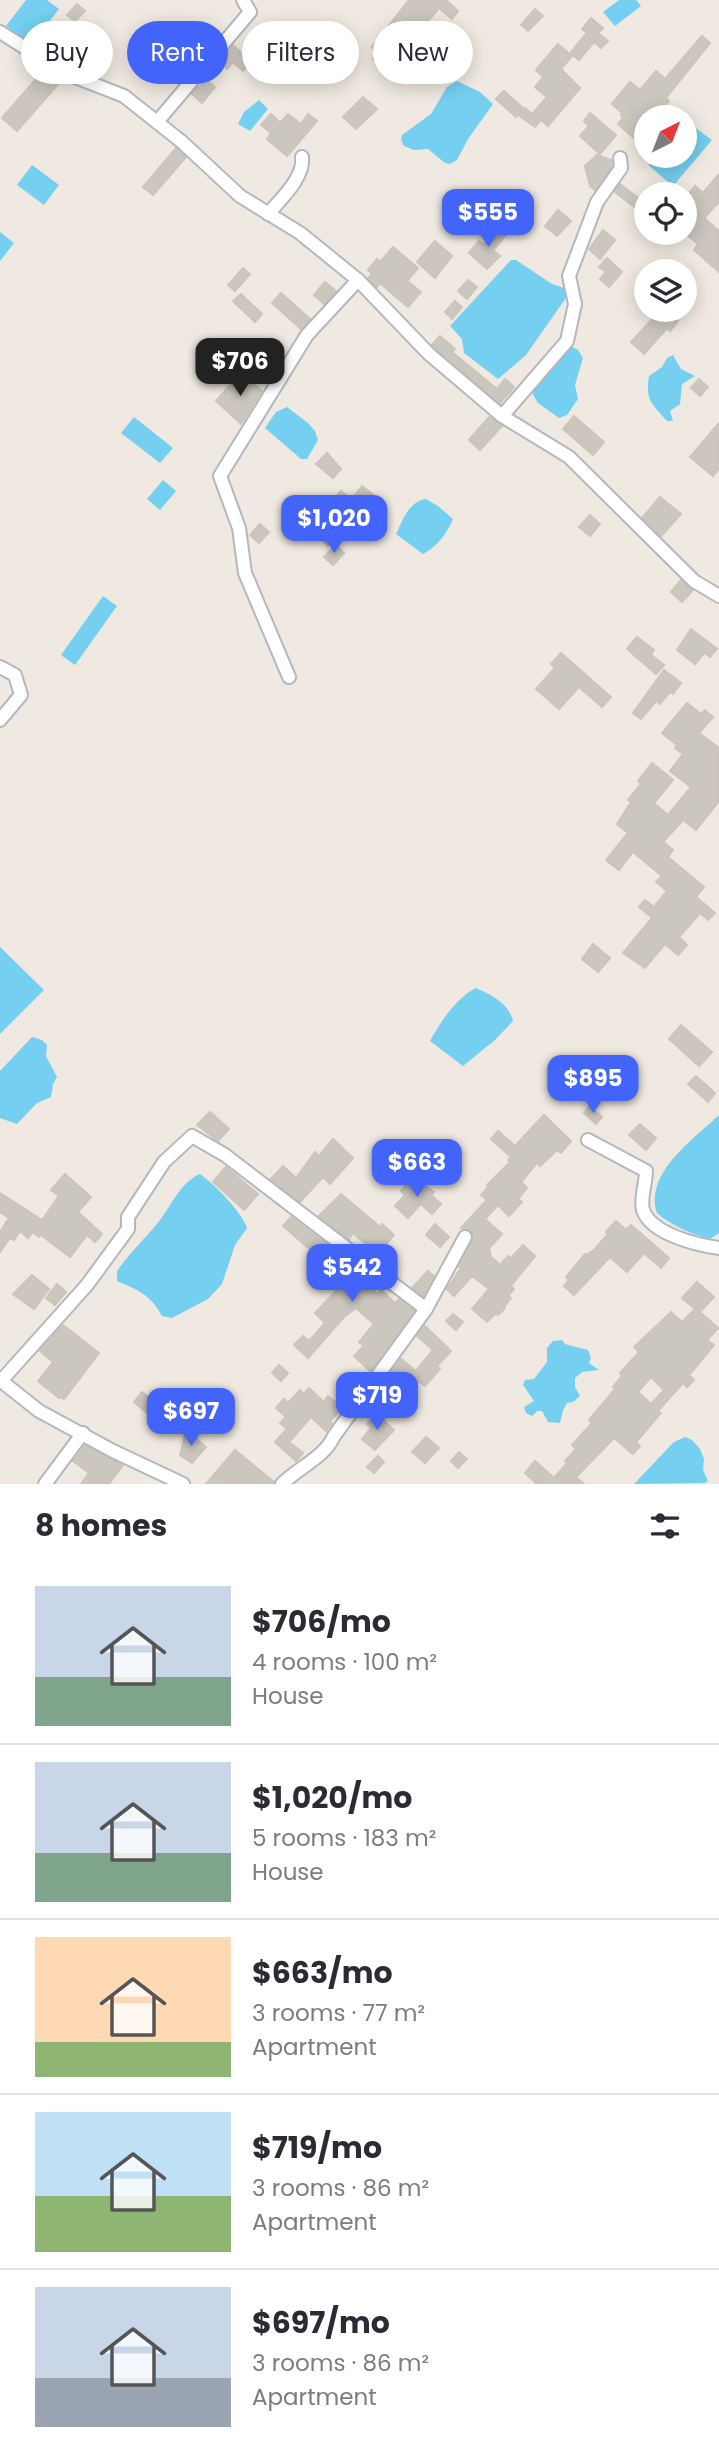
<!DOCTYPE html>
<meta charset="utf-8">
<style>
:root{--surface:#fff;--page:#f7f7f7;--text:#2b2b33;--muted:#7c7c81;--line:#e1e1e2;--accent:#4264fb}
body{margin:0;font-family:Poppins,sans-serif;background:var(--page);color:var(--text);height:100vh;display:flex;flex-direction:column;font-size:26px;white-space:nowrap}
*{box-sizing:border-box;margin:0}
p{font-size:23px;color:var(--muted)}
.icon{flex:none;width:38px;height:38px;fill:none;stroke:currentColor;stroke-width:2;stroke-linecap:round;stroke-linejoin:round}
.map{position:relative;height:1484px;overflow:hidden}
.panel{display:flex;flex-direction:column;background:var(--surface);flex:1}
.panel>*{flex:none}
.guide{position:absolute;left:21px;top:21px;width:677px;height:63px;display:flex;gap:14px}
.needle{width:46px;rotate:42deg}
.fabs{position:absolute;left:634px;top:105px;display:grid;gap:14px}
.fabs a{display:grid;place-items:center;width:63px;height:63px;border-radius:50%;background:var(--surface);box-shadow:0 4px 18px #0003;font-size:35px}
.price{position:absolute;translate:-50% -60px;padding:0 16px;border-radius:14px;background:var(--accent);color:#fff;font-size:23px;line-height:46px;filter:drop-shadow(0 2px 4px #0008)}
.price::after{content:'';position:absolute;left:50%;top:42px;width:21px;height:16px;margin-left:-10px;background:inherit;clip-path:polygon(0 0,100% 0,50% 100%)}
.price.selected{background:#222;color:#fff}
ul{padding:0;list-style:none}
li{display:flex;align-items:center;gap:21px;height:175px;padding:0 35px}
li+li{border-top:2px solid var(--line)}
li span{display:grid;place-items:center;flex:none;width:196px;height:140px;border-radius:0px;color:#555}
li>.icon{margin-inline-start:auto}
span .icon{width:84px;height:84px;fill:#fffc;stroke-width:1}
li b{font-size:30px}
h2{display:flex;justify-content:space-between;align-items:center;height:84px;padding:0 35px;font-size:30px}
.chip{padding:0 24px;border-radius:32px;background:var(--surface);box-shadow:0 4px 18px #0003;font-size:24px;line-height:63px}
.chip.selected{background:var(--accent);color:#fff}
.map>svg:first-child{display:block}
.water{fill:#75cff0}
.building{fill:#cbc7bf;stroke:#cbc5ba;stroke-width:2;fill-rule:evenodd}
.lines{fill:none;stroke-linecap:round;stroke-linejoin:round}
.minor-casing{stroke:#b4b7c1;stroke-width:16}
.minor{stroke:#fff;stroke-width:12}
</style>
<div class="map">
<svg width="719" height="1484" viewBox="0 0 719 1484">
<rect width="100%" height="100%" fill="#efe9e1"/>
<g class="water">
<path d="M26 0H47L59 9 31 45 6 26Z"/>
<path d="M619 0H636L641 6 615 26 603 12Z"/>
<path d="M457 81 480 92 493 104 468 139 457 160 450 164 445 163 428 149 414 150 404 146 401 140 402 135 431 114 447 87Z"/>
<path d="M259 100 268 109 250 131 238 124 244 112Z"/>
<path d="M690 124 712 140 673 186 648 165 668 156H684V132Z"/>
<path d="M32 165 59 185 44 205 17 185Z"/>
<path d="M0 232 14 243 0 261Z"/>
<path d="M511 260H516L552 284 564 288 568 295 526 355 498 379 464 353 462 339 450 326Z"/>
<path d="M571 346 578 350 583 358 575 385 578 399 567 415 559 418 538 403 532 393 534 389Z"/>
<path d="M673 355 681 369 695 376 682 384 680 404 670 411 673 421H667C652 404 645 400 649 376L662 367 667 358Z"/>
<path d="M287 407 308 423 315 431 318 440 307 459H301L265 428 276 412Z"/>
<path d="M134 417 173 448 160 463 121 433Z"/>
<path d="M163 480 176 491 160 510 147 499Z"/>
<path d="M426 499 438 506 453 519C447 533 437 547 423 554L396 534C403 520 408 502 426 499Z"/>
<path d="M103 596 117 606 75 665 61 655Z"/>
<path d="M0 947 44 990 0 1034Z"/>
<path d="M476 988C492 995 509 1004 513 1021L495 1040 463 1066 430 1041C441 1021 456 998 476 988Z"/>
<path d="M32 1037 42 1040 47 1045 46 1056 57 1077 53 1084 51 1097 37 1103 17 1124 0 1118V1071Z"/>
<path d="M719 1115V1233L710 1239C691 1234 672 1226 657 1213 644 1173 694 1139 719 1115Z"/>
<path d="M200 1174C214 1184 242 1212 247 1228L235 1245 222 1284 208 1299 172 1318 162 1316C150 1294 138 1290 117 1281V1271C130 1252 147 1237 160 1220 173 1203 180 1183 200 1174Z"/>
<path d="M562 1340 565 1344 588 1350 591 1358 589 1363 599 1370 582 1372 575 1378V1387L580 1396 573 1402 567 1403 563 1410 560 1423 548 1422 542 1411H537L532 1416 526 1413 524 1407 534 1401 523 1385 525 1380 534 1379 547 1362V1348L553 1341Z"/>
<path d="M685 1437 692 1440 700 1449 704 1459 703 1470 708 1481 705 1483 634 1484 674 1442Z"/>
</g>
<g class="building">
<path d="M409 0H446L458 11 452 19 439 8 424 26 435 36 433 38 451 54 445 61 428 46 419 56 408 46 382 67 373 59 379 53 372 47Z"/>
<path d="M77 4 85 11 75 21 67 15Z"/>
<path d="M535 9 543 16 528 31 521 25Z"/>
<path d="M591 18 603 28 598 33 608 41 601 48 594 42 579 60 570 53 587 33 582 29Z"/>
<path d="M702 36 710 43 666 98 669 101 661 111 669 117H646V149L618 124 623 118 621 115 622 113 612 104 630 82 640 90 656 71 665 79Z"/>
<path d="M558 44 572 56 561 69 580 88 548 126 541 120 535 127 518 115 525 108 532 114 547 97 535 87 543 77 536 70Z"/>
<path d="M233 45 251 62 243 71 233 62 227 69 219 62Z"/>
<path d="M44 70 59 83 17 131 2 118Z"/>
<path d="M206 79 215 87 202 103 192 94Z"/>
<path d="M504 91 523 108 516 117 496 99Z"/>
<path d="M363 97 377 109 356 129 343 117Z"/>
<path d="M590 113 616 135 600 154 580 136 589 126 584 121Z"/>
<path d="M271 114 280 123 288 114 301 124 308 114 317 121 287 156 267 139 271 133 261 125Z"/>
<path d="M176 148 186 157 153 195 143 187Z"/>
<path d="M597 155 611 160 612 166 595 190 590 186 585 166Z"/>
<path d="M719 174V202L704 218 719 231V272L694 250 698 244 684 232V199L695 186 703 193Z"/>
<path d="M620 184 646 204V216L615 192Z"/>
<path d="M558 210 571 221 557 236 545 226Z"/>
<path d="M500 227 507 234 493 250 500 256 487 269 469 253 479 241 484 245Z"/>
<path d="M603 230 615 240 600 259 589 249Z"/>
<path d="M435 241 452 256 435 278 417 262Z"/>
<path d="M393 247 418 268 407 281 421 292 408 307 380 283 377 287 368 278 372 274 368 270 377 259 380 262Z"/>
<path d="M607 258 622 272 609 287 600 279 606 272 599 267Z"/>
<path d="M243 268 250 274 235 291 228 285Z"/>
<path d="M468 280 477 287 467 299 458 291Z"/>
<path d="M325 282 336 291 324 304 314 295Z"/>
<path d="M281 293 310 319 301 329 272 303Z"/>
<path d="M241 294 262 314 255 322 233 301Z"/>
<path d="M455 301 462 307 452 319 445 312Z"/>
<path d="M661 310 678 321 670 331 667 328 644 354 631 342Z"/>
<path d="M440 336 455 349 452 352 497 389 505 379 514 387 500 403 432 345Z"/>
<path d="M241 373 262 391 241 424 216 401Z"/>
<path d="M699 379 708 387 700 396 691 388Z"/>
<path d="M574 416 604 442 593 455 563 429Z"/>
<path d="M489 417 502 426 480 450 469 440Z"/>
<path d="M719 423V469L713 476 690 457Z"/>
<path d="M327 453 341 469 333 478 316 464Z"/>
<path d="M362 486 373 495 354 518 336 510 330 504 341 491 351 500Z"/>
<path d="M660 497 681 514 661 536 642 518Z"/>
<path d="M590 515 600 524 590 536 579 527Z"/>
<path d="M330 517 342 529 328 545 315 533Z"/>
<path d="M260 524 269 532 259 543 250 535Z"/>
<path d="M336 545 344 553 333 565 324 557Z"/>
<path d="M681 580 693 590 682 602 671 592Z"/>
<path d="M691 629 717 649 710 657 704 653 695 664 677 650Z"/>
<path d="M637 637 654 650 651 655 664 665 656 674 627 649Z"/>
<path d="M561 653 611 697 602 707 579 687 559 709 536 689 555 668 551 664Z"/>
<path d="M664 670 681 683 673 694 670 692 660 704 656 701 641 719 633 713Z"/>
<path d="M687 703 701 714 705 710 713 717 699 733 719 748V801L696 830 683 820 663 842 673 850 668 857 704 887 696 897 715 913 708 920 700 913 679 937 687 945 678 955 665 944 645 968 623 953 652 918 639 907 645 900 654 907 667 891 656 882 662 876 633 852 619 870 606 860 628 833 617 824 631 802 628 800 641 784 638 781 652 763 673 780 654 803 668 815 691 787 670 771 683 754 675 748 677 745 662 733Z"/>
<path d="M593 944 610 958 598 972 582 959Z"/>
<path d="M681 1025 712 1052 699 1066 669 1039Z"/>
<path d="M696 1076 715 1093 708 1102 688 1084Z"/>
<path d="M590 1106 602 1117 596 1124 584 1113Z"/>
<path d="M210 1112 229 1129 218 1141 197 1125Z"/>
<path d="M544 1115 571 1141 561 1153 557 1150 540 1166 537 1163 521 1182 527 1188 518 1199 522 1202 509 1216 498 1205 485 1219 502 1234 489 1248 491 1257 500 1265 508 1256 511 1258 523 1245 535 1256 511 1286 514 1289 508 1296 511 1298 504 1307 505 1308 498 1315 496 1313 487 1322 472 1309 489 1289 472 1276 454 1296 447 1289 461 1268 459 1267 474 1237 470 1230 461 1228 487 1200 481 1195 488 1187 487 1185 510 1162 508 1160 511 1157 491 1139 498 1131 515 1146Z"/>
<path d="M640 1124 656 1138 646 1150 629 1135Z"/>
<path d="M333 1139 353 1158 330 1184 323 1177 300 1202 271 1179 283 1166 296 1178 315 1152 319 1156Z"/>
<path d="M226 1167 258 1194 244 1210 213 1182Z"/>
<path d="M65 1174 91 1197 78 1212 102 1234 95 1242 87 1235 70 1257 41 1235 39 1237 33 1232 28 1238 20 1231 14 1240 10 1238 0 1252V1232L9 1218 0 1212V1193L42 1220 59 1196 51 1190Z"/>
<path d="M413 1178 434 1192 431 1195 441 1204 432 1214 421 1204 408 1218 395 1206 405 1195 401 1191Z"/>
<path d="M341 1194 380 1227 382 1224 394 1235 377 1254 353 1233 349 1239 319 1216Z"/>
<path d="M291 1217 354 1265 350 1270 377 1294 381 1290 395 1303 399 1299 414 1311 370 1371 354 1356 364 1346 359 1342 374 1324 356 1308 344 1317 308 1358 294 1345 303 1336 309 1341 325 1323 315 1313 337 1290 323 1275 333 1264 317 1250 314 1253 283 1226Z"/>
<path d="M616 1221 626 1230 631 1225 669 1258 661 1268 644 1253 627 1272 610 1257 574 1295 564 1286 569 1280 566 1277 585 1254 587 1255 594 1250 608 1234 606 1232Z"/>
<path d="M435 1224 449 1237 440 1247 426 1235Z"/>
<path d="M428 1271 434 1276 423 1296 412 1288Z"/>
<path d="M32 1275 49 1289 34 1309 13 1294Z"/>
<path d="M697 1282 714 1297 700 1312 718 1328 707 1340 714 1345 689 1375 694 1380 687 1387 683 1383 664 1404 658 1411 661 1413 636 1442 640 1446 633 1454 614 1438 576 1477 584 1484H537L525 1473 535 1461 554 1478 567 1463 565 1461 576 1449 572 1445 592 1423 589 1420 615 1389 613 1387 622 1376 620 1373 639 1352 634 1347 671 1312 682 1322 695 1309 682 1298ZM651 1377 664 1390 651 1404 638 1392Z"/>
<path d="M57 1284 66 1292 55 1305 46 1298Z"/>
<path d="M453 1314 463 1322 456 1330 446 1321Z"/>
<path d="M63 1325 99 1353 64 1399 60 1397 59 1398 38 1381 53 1362 40 1351Z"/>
<path d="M425 1326 451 1351 437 1366 440 1369 425 1386 419 1381 404 1398 398 1393 381 1411 370 1401 401 1359 416 1371 433 1350 417 1336Z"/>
<path d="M279 1365 288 1373 281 1381 272 1373Z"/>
<path d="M309 1388 324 1402 328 1396 342 1408 330 1421 332 1424 326 1431 311 1417 289 1442 303 1453 296 1461 275 1442 287 1429 280 1423 286 1417 276 1408 284 1399 288 1403 300 1390 304 1394Z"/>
<path d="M142 1392 166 1412 158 1422 134 1402Z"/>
<path d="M376 1414 394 1430 375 1450 362 1439 371 1428 367 1424Z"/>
<path d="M186 1430 206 1447 192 1463 180 1455Z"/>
<path d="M426 1437 439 1448 425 1463 412 1452Z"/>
<path d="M85 1446 123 1465 109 1484H81L89 1473 73 1461Z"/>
<path d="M235 1450 274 1482 273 1484H206Z"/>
<path d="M459 1452 467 1459 458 1468 451 1461Z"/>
<path d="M378 1456 384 1462 374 1473 367 1467Z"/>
</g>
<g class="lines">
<defs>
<g id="minor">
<path d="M0 32 65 73 124 96 182 142 240 196 300 233 358 280 429 354 502 416 569 457 694 581 719 596"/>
<path d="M157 122 250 12 243 0"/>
<path d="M268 214C280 200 305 177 302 157"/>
<path d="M502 416 567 341 575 304 569 276 597 202 621 168 620 158"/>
<path d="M0 667 15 675 21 695 0 720"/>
<path d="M289 677 245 573 239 528 220 476 307 335 358 280"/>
<path d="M588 1140 646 1171C646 1183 640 1199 643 1210 651 1234 697 1245 719 1248"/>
<path d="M426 1309 465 1237"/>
<path d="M0 1380 39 1411 113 1451 183 1484"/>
<path d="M1 1381 87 1285 128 1229V1217L164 1162 192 1136 225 1155 426 1309 334 1436C324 1458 299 1467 282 1484"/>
<path d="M45 1484 83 1433"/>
</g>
</defs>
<use href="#minor" class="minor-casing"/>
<use href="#minor" class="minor"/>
</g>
</svg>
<div class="fabs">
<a><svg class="needle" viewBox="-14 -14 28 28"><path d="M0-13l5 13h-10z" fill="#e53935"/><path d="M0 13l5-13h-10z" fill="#7c7c81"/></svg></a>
<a><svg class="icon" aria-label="locate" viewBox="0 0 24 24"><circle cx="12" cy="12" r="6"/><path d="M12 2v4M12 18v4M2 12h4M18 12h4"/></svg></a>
<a><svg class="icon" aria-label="layers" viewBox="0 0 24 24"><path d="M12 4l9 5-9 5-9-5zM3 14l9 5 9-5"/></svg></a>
</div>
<b class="price" style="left:488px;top:249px">$555</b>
<b class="price selected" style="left:240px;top:398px">$706</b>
<b class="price" style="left:334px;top:555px">$1,020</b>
<b class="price" style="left:593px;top:1115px">$895</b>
<b class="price" style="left:417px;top:1199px">$663</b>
<b class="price" style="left:352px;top:1304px">$542</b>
<b class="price" style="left:377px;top:1432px">$719</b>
<b class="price" style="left:191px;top:1448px">$697</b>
<div class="guide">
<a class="chip">Buy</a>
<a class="chip selected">Rent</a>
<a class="chip">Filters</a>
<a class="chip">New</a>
</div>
</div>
<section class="panel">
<h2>8 homes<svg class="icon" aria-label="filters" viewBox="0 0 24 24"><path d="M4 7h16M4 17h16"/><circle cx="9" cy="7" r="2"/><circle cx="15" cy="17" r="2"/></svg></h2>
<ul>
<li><span style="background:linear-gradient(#c9d6e8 65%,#7fa58c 0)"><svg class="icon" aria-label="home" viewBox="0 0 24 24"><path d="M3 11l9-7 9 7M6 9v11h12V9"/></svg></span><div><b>$706/mo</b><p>4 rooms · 100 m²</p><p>House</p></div></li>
<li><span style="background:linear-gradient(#c9d6e8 65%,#7fa58c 0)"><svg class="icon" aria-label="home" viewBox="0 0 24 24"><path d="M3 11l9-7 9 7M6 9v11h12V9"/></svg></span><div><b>$1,020/mo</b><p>5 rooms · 183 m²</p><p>House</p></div></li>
<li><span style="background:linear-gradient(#ffd9b3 75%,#8fb573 0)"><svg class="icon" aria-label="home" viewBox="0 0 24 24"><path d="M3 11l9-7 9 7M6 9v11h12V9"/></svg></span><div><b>$663/mo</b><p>3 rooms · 77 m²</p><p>Apartment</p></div></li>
<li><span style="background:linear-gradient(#bfe0f5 60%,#8fb573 0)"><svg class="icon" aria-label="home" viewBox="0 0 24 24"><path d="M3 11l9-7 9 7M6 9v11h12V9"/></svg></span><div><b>$719/mo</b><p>3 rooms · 86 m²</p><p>Apartment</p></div></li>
<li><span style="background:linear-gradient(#c9d6e8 65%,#9aa5b1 0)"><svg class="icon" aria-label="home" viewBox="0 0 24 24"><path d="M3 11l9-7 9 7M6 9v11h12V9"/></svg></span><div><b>$697/mo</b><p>3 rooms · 86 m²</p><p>Apartment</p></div></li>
</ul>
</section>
